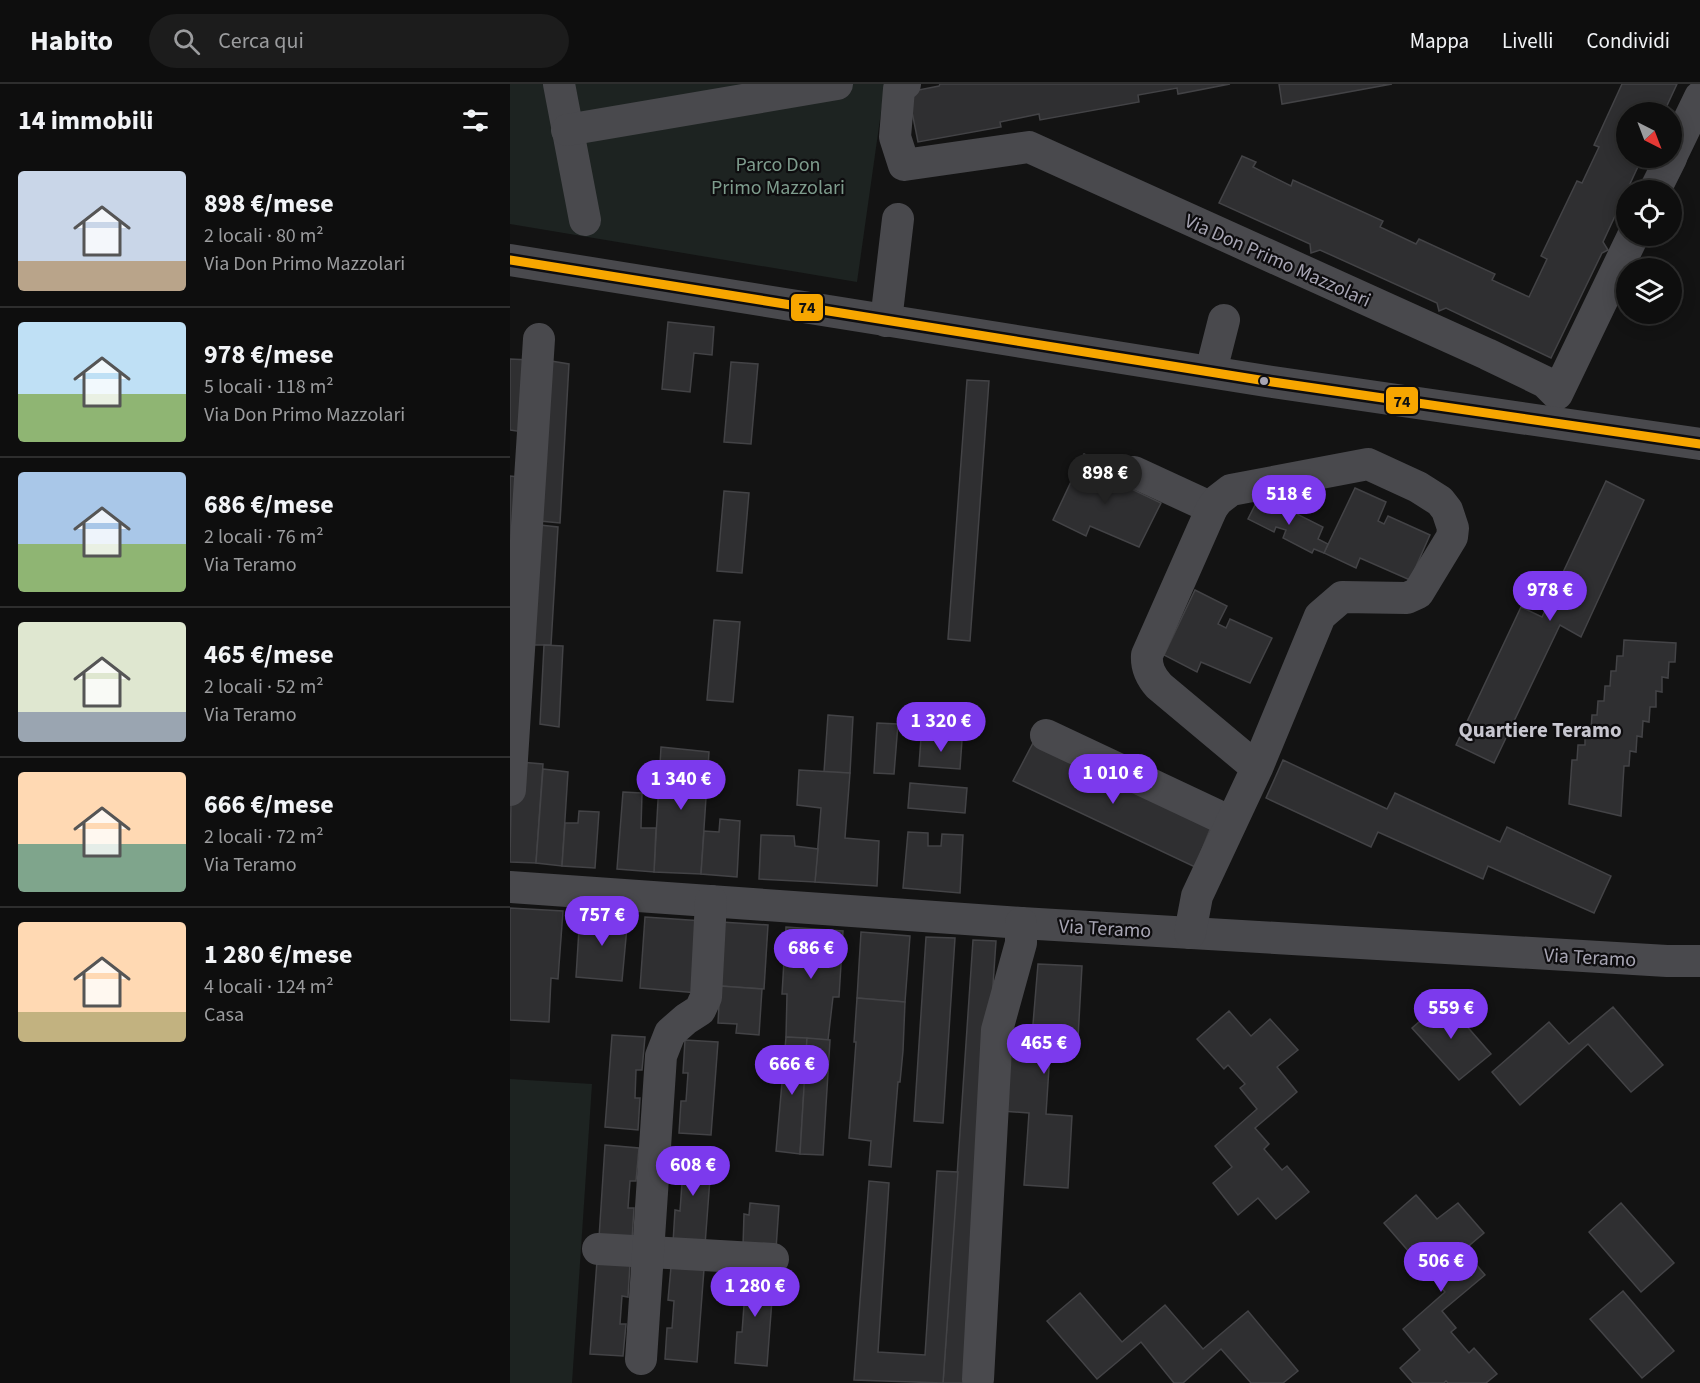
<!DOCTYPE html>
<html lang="it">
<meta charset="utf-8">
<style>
:root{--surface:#0e0e0e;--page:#1c1c1c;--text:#f1f3f6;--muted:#9b9c9e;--line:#2e2e2e;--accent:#7c3aed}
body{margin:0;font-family:"Source Sans 3",sans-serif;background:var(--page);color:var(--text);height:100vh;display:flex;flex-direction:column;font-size:22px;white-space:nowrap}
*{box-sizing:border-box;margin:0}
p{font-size:20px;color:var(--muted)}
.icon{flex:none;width:33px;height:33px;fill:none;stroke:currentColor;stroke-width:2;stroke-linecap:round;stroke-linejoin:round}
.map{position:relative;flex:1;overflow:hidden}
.sheet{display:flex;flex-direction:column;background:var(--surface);width:510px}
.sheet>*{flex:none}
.needle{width:39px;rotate:138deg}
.buttons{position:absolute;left:1106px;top:18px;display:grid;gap:12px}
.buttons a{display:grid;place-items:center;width:66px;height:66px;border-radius:50%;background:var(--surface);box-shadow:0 3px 15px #0003,0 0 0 2px var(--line);font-size:30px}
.price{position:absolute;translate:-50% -51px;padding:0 14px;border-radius:21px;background:var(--accent);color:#fff;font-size:20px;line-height:39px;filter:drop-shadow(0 2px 3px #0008)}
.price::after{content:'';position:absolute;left:50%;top:36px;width:18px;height:14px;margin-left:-9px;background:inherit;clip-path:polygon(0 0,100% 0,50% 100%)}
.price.selected{background:#222;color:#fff}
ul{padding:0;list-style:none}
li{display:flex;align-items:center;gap:18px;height:150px;padding:0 18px}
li+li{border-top:2px solid var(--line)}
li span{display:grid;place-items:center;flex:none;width:168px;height:120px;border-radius:6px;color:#555}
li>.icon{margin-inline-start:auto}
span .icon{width:72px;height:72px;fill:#fffc;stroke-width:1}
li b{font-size:26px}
h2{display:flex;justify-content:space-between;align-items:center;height:72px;padding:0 18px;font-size:26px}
header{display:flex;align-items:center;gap:36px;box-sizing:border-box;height:84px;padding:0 30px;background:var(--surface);border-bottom:2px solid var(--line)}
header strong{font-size:28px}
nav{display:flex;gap:33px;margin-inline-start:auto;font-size:21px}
.search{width:420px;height:54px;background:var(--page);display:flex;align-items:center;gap:15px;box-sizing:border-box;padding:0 21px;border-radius:33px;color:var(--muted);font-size:22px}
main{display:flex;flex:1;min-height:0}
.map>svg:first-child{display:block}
.green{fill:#1d2321}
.building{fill:#2f2f31;stroke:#434346;stroke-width:1.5}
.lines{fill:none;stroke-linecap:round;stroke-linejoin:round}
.minor{stroke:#49494d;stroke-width:32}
.bus-1-casing{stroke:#0e0d0f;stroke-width:14}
.bus-1{stroke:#f7a600;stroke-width:9}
.bus-dot{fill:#a7a5b3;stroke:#0e0d0f;stroke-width:2}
.labels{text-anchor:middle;stroke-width:4.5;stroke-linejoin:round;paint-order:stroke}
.park-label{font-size:20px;fill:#7e9c8d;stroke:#0e0d0f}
.street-label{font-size:20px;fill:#a7a5b3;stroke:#0e0d0f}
.neighbourhood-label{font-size:21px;font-weight:bold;fill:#c7c6cf;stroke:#0e0d0f}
.line-badge{stroke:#0e0d0f;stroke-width:2}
.pale-badge-label{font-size:16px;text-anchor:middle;font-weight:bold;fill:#111}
</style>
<header>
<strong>Habito</strong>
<div class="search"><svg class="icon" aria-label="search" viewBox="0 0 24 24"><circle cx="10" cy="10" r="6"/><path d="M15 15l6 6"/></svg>Cerca qui</div>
<nav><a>Mappa</a><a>Livelli</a><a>Condividi</a></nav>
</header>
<main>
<section class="sheet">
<h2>14 immobili<svg class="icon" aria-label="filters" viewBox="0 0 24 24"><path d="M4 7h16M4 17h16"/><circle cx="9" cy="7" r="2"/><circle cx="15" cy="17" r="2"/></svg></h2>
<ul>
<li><span style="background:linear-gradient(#c9d6e8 75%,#b9a48a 0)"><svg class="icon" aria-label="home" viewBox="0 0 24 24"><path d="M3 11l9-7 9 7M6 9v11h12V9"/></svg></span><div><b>898 €/mese</b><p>2 locali · 80 m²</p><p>Via Don Primo Mazzolari</p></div></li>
<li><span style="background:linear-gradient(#bfe0f5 60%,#8fb573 0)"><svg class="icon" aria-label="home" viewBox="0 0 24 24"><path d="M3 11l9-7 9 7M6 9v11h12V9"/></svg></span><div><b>978 €/mese</b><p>5 locali · 118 m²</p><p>Via Don Primo Mazzolari</p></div></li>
<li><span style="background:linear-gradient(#a9c7e8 60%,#8fb573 0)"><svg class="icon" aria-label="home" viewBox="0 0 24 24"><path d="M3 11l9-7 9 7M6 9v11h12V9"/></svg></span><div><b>686 €/mese</b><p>2 locali · 76 m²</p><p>Via Teramo</p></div></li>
<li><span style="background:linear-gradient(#dfe7d0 75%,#9aa5b1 0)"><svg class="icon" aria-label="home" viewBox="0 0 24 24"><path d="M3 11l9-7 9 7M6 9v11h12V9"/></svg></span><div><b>465 €/mese</b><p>2 locali · 52 m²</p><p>Via Teramo</p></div></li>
<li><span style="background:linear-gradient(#ffd9b3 60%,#7fa58c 0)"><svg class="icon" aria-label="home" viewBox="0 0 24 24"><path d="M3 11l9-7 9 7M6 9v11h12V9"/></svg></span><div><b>666 €/mese</b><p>2 locali · 72 m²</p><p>Via Teramo</p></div></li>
<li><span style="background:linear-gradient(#ffd9b3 75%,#c2b280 0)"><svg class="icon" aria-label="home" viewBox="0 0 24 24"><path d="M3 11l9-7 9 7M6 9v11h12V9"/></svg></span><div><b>1 280 €/mese</b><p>4 locali · 124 m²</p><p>Casa</p></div></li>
</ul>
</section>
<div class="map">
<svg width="1190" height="1299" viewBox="0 0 1190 1299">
<rect width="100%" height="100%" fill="#131313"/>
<g class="green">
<path d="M0 0H375L347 198 0 140Z"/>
<path d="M0 995 82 1000 62 1299H0Z"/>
</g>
<g class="building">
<path d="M430 0H720L668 10 667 4 628 11 629 18 530 36 529 30 490 38 491 43 408 58 398 8 429 2Z"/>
<path d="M769 0H882L772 20Z"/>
<path d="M1112 0H1167L1154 28H1116V74H1132L1093 158 1098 166 1092 169 1041 274 936 224 929 227 927 219 810 166 801 169 800 160 709 119 732 72 746 78 743 83 781 102 783 96 873 137 870 143 906 160 909 155 985 190 982 196 1019 213 1037 175 1031 172 1067 97 1072 99 1089 63 1084 61Z"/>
<path d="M158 238 204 243 202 271 184 269 180 308 152 305Z"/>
<path d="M0 275 20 276 13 348 0 346Z"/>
<path d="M41 277 59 280 50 439 30 437Z"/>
<path d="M221 278 248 280 241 360 214 358Z"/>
<path d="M457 296 479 297 460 557 438 555Z"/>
<path d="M574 370 607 386 598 404 605 407 609 399 651 419 629 463 580 442 576 452 543 436Z"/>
<path d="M0 392 8 393 0 480Z"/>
<path d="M1096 397 1134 416 1071 553 1050 541 984 679 946 661 1011 523 1032 533Z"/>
<path d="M845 404 876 418 868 437 874 440 878 432 920 451 900 496 850 474 846 484 814 469Z"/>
<path d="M214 407 239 409 232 489 207 487Z"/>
<path d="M748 415 772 425 773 423 813 443 808 455 818 460 814 469 804 465 802 469 773 454 776 446 766 443 764 448 738 435Z"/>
<path d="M30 441 48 443 41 561H22Z"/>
<path d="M685 506 717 522 708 540 716 544 720 535 762 554 740 599 691 578 687 588 654 571Z"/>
<path d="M204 536 230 538 223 618 197 616Z"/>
<path d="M1114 556 1166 559 1165 578H1159L1158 594 1152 593V608L1146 607V623H1140L1139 638 1133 637 1132 653 1127 652 1126 668 1120 667 1119 682H1114L1111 732 1059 720 1062 676H1067L1068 661H1075V646H1081L1082 631H1087L1088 617H1094L1095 602H1100L1101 587H1106L1107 572H1113Z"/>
<path d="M34 561 53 562 49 643 30 640Z"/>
<path d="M318 631 343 633 340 689 314 688Z"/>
<path d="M367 639 388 640 384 690 364 689Z"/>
<path d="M411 654 452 656 450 685 409 682Z"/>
<path d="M523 659 701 743 685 783 503 697Z"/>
<path d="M151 663 199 668 191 790 144 788Z"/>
<path d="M773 676 877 725 885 709 990 758 997 743 1101 792 1084 829 978 782 973 795 868 748 861 763 756 714Z"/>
<path d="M10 678 33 680 26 779 0 778 1 717Z"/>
<path d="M33 685 58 688 52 782 26 779Z"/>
<path d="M289 686 340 689 335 754 369 757 367 802 305 798 311 724 287 721Z"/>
<path d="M400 699 457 704 455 729 398 724Z"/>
<path d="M113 708 132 709 131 744H146L144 788 107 785Z"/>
<path d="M69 727 89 728 85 784 52 782 55 739H68Z"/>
<path d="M210 735 230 737 227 793 191 790 194 747 209 748Z"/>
<path d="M398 748 418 749V762H431L432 750 453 751 450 809 393 804Z"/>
<path d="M251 751 284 752 285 762 308 765 305 798 249 795Z"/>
<path d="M0 824 53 827 48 895 41 894 39 938 0 936Z"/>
<path d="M70 829 118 832 112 897 66 893Z"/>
<path d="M135 833 193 837 188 909 130 904Z"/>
<path d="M211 838 258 841 254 905 210 902Z"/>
<path d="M276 843 333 847 329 913H323L318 956 276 953 277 910H272Z"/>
<path d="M351 848 400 852 395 918 347 914Z"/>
<path d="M416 853 445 854 433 1039 404 1037Z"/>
<path d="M463 856 486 857 456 1299H433Z"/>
<path d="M528 880 572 882 568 954 541 952 536 1030 562 1032 558 1104 514 1101 519 1029 492 1027 497 950 522 952Z"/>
<path d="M210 902 252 905 249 951 226 949 227 940 208 939Z"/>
<path d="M347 914 395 918 393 967 390 998H388L381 1083 359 1081 361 1057 339 1054 346 958H344Z"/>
<path d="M934 916 981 970 949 996 902 944Z"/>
<path d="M1103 923 1153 981 1121 1008 1078 960 1010 1021 982 988 1039 938 1059 960Z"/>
<path d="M719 927 741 952 760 935 788 966 767 983 787 1008 745 1044 759 1060 754 1065 772 1086 777 1082 799 1108 766 1135 748 1114 728 1131 703 1099 722 1083 705 1062 747 1025 730 1004 735 1000 718 981 714 985 687 955Z"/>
<path d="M102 951 135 953 132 986H126L125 1014H130L128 1046 95 1043Z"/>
<path d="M276 953 297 954 290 1070 266 1067Z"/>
<path d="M297 954 320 956 313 1071 290 1070Z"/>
<path d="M175 956 208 958 201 1051 169 1049 171 1017H176L178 989H173Z"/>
<path d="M95 1061 129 1064 126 1097H120L118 1124H124L122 1156 89 1154Z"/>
<path d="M169 1066 202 1068 195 1161 163 1159 165 1126 170 1127 172 1099H166Z"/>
<path d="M427 1087 448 1088 433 1299 344 1296 359 1097 379 1099 368 1268 415 1271Z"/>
<path d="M906 1111 927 1135 948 1119 974 1149 954 1166 975 1191 932 1227 946 1244 941 1248 959 1269 964 1264 987 1290 976 1299H938L936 1297 934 1299H903L890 1284 910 1266 893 1245 935 1208 917 1188 922 1184 905 1165 900 1169 874 1139Z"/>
<path d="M240 1119 269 1122 266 1165 233 1162 234 1130 239 1131Z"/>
<path d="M1111 1119 1164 1179 1131 1208 1079 1148Z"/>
<path d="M87 1177 120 1180 118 1213 112 1212 110 1240H116L113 1272 80 1270Z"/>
<path d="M161 1183 194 1185 187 1278 155 1275 157 1244H162L164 1217 158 1216Z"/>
<path d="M231 1187 264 1189 257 1282 225 1279 227 1248H232L234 1221 228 1220Z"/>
<path d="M1113 1207 1164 1267 1132 1294 1080 1235Z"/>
<path d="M570 1209 612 1258 655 1221 693 1265 738 1227 788 1287 773 1299H741L711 1265 673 1299H664L631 1258 587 1295 537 1237Z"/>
</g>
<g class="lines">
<g class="minor">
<path d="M49 0 75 136"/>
<path d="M395 0 389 5 385 53 394 81 519 63 977 270 1035 298 1047 310 1123 152"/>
<path d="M57 46 327 0"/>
<path d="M1161 73 1190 13"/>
<path d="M1145 106 1161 74"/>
<path d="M0 176 756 297 1190 360"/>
<path d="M376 237 388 135"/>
<path d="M701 287 714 236"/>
<path d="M624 388 702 424"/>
<path d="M536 651 721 738"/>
<path d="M0 706 29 255"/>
<path d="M0 803 511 839 1157 877H1190"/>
<path d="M680 849 687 812 747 684 810 532 832 513 897 514 908 509 942 453 943 444 937 426 930 417 908 403 858 380 721 406 708 416 702 424 637 571C636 584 641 593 649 602L747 684"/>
<path d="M88 1165 263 1175"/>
<path d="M131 1275 151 972 160 949 176 935 190 926 196 913 201 817"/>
<path d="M468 1295 487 946 511 859V839"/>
</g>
<defs>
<path id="bus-1" d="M0 176 756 297 1190 360"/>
</defs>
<use href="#bus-1" class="bus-1-casing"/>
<use href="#bus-1" class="bus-1"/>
</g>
<circle class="bus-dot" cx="754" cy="297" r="5"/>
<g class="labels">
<g class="park-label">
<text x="268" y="87">Parco Don<tspan x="268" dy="23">Primo Mazzolari</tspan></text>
</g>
<g class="street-label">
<text transform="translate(768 176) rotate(24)" y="7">Via Don Primo Mazzolari</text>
<text transform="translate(595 844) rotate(3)" y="7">Via Teramo</text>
<text transform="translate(1080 873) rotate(3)" y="7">Via Teramo</text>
</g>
<g class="neighbourhood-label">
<text x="1030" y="653">Quartiere Teramo</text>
</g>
</g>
<g class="line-badge">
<rect x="280" y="209" width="34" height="29" rx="6" fill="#f7a600"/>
<rect x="875" y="302" width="34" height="29" rx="6" fill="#f7a600"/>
</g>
<g class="pale-badge-label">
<text x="297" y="229">74</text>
<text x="892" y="323">74</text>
</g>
</svg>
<div class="buttons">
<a><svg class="needle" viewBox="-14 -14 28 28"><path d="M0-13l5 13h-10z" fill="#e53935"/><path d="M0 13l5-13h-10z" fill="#9b9c9e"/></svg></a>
<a><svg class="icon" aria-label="locate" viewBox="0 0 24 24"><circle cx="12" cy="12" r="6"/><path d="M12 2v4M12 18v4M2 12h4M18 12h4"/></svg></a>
<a><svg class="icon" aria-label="layers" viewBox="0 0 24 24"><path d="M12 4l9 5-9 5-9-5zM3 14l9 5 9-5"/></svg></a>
</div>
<b class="price selected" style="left:595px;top:421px">898 €</b>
<b class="price" style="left:779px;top:442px">518 €</b>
<b class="price" style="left:1040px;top:538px">978 €</b>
<b class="price" style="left:431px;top:669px">1 320 €</b>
<b class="price" style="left:603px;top:721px">1 010 €</b>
<b class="price" style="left:171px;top:727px">1 340 €</b>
<b class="price" style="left:92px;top:863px">757 €</b>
<b class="price" style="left:301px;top:896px">686 €</b>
<b class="price" style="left:941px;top:956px">559 €</b>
<b class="price" style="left:534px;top:991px">465 €</b>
<b class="price" style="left:282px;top:1012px">666 €</b>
<b class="price" style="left:183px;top:1113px">608 €</b>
<b class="price" style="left:931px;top:1209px">506 €</b>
<b class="price" style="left:245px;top:1234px">1 280 €</b>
</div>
</main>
